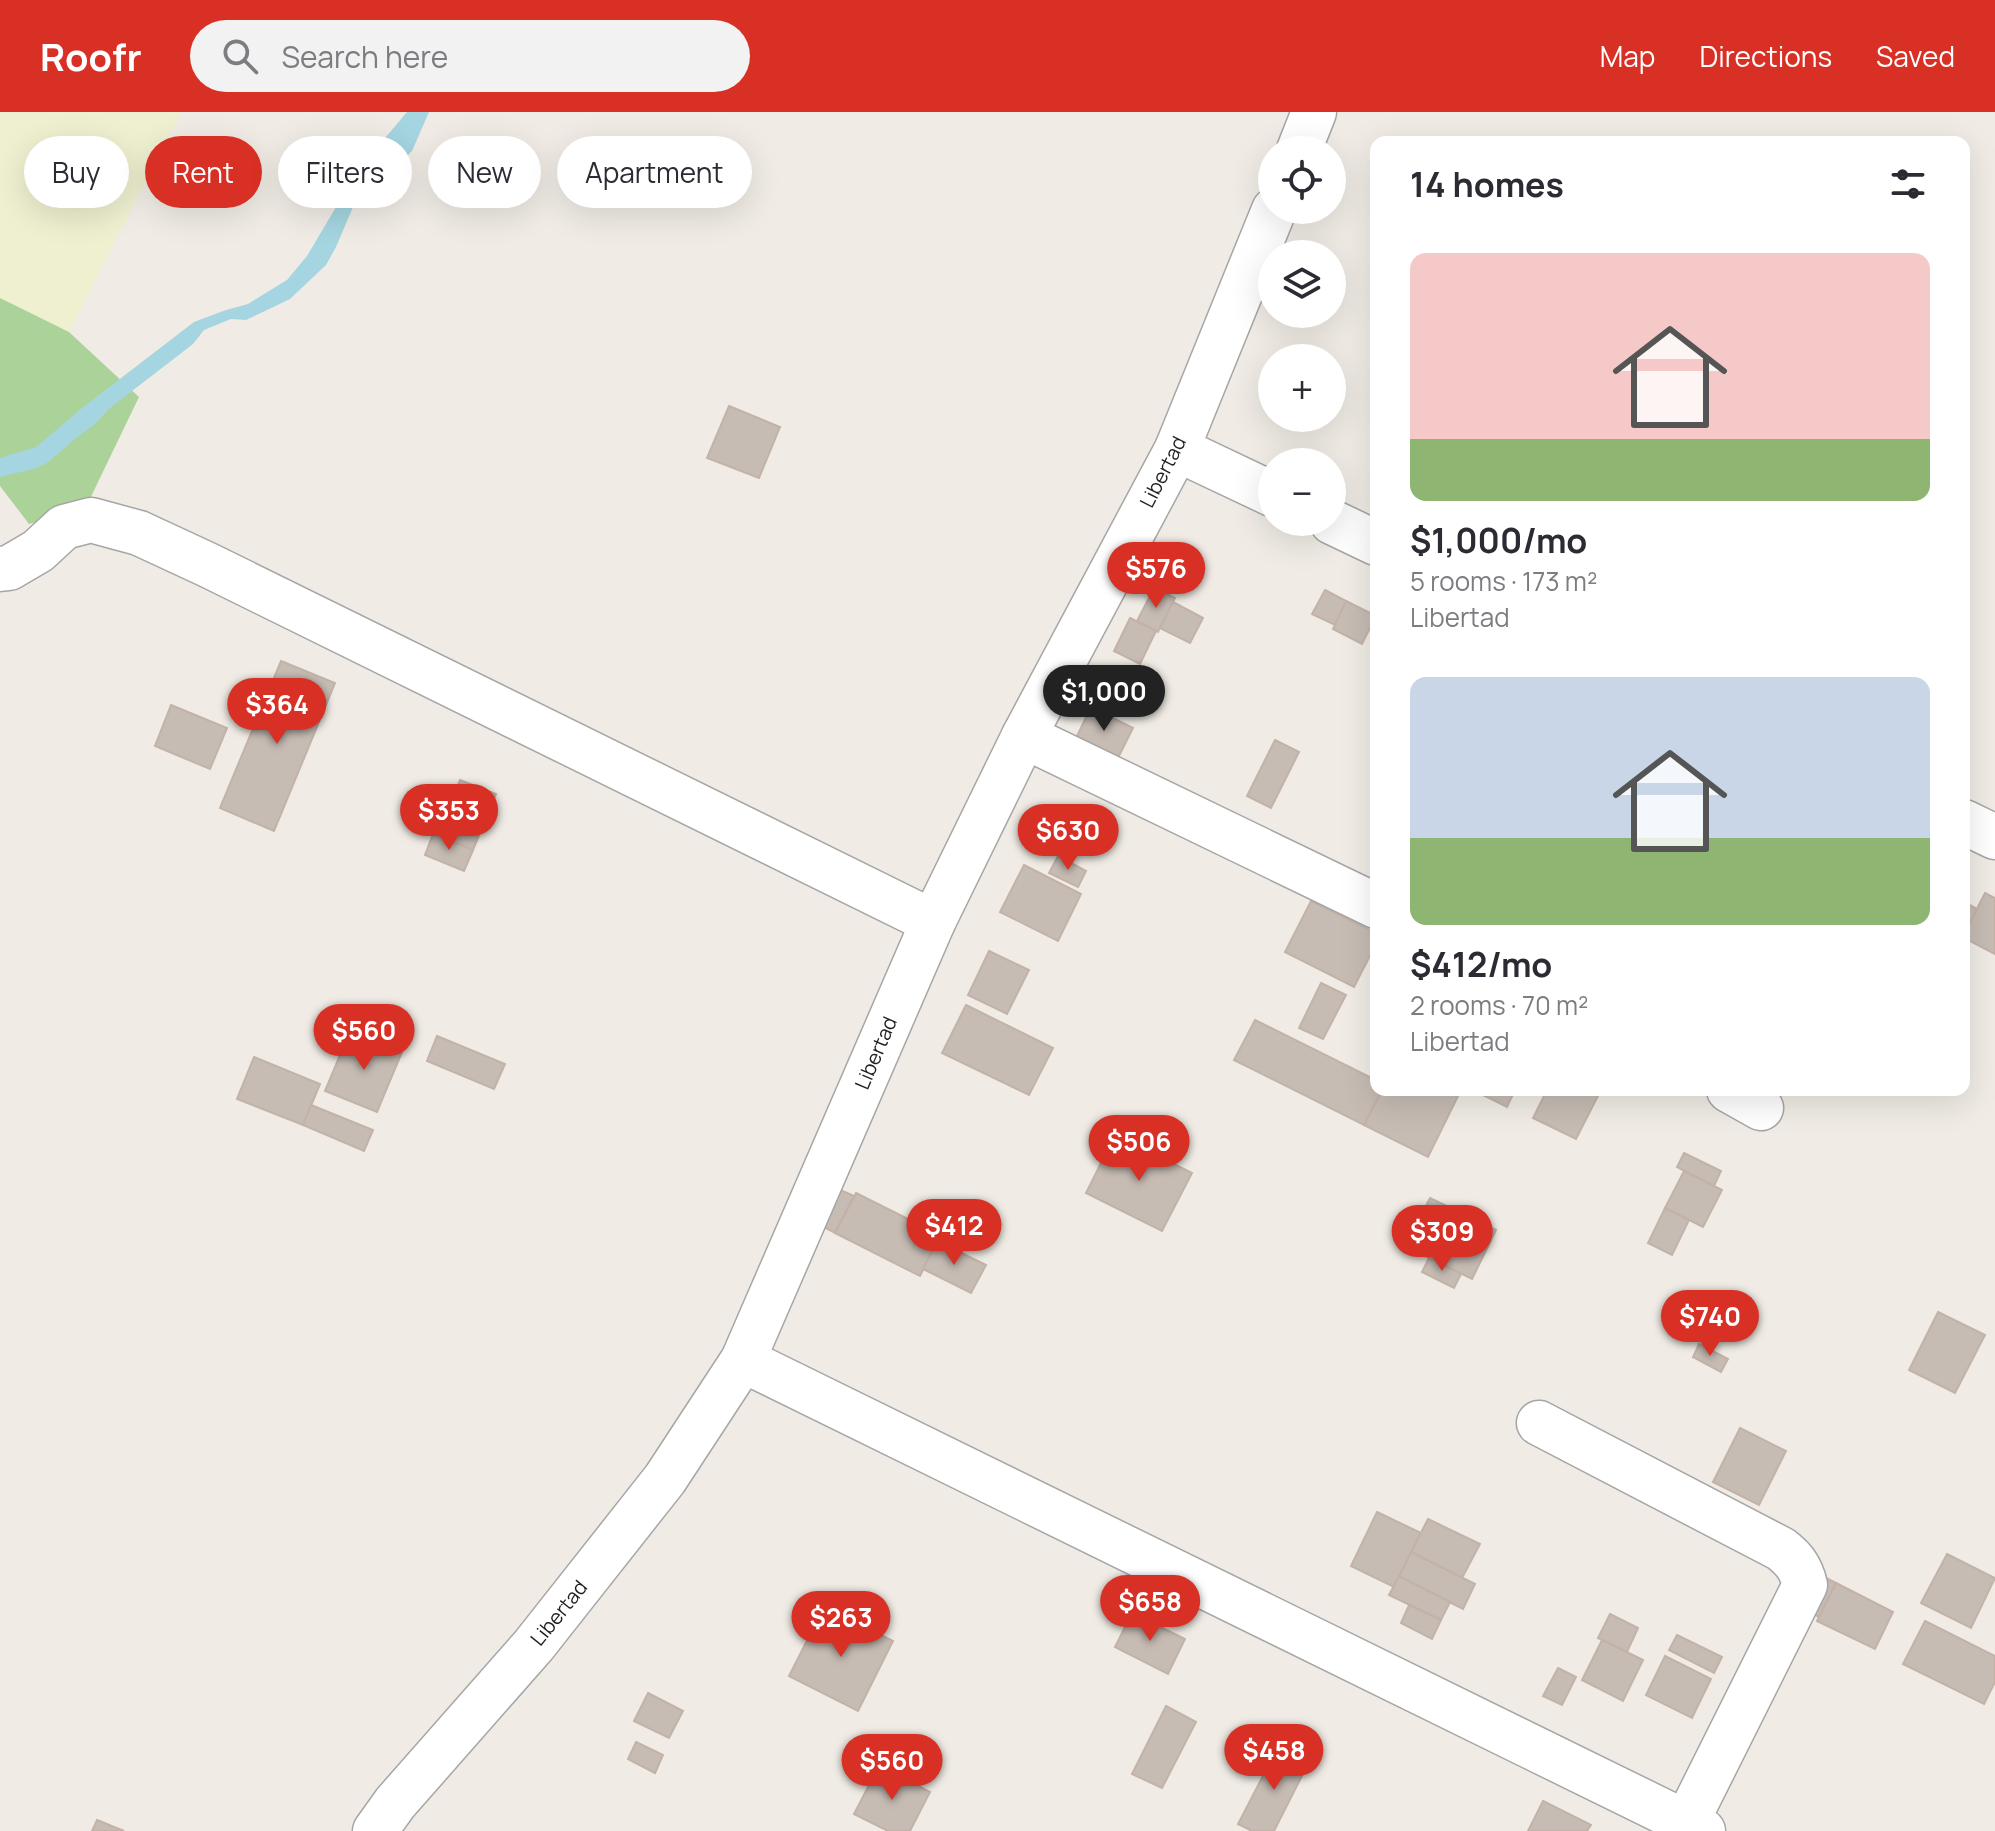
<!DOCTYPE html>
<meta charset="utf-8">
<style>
:root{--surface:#fff;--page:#f2f2f3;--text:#2b2b33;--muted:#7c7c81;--accent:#d93025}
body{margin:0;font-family:Manrope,sans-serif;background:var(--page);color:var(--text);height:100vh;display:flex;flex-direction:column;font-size:30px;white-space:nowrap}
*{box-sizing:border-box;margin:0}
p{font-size:26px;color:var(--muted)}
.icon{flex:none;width:44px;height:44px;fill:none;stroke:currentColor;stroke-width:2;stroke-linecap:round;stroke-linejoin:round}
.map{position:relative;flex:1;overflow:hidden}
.sheet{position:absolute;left:1370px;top:24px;width:600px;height:960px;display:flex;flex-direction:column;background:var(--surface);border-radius:16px;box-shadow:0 8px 32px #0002}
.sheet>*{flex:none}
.top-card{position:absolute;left:24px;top:24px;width:760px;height:72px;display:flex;gap:16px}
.buttons{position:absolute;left:1258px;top:24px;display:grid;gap:16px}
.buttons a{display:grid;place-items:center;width:88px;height:88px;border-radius:50%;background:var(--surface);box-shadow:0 8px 32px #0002;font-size:40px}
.price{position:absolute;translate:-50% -68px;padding:0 18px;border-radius:28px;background:var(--accent);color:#fff;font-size:26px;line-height:52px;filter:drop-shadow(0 2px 4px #0008)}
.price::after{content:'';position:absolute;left:50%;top:48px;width:24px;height:18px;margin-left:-12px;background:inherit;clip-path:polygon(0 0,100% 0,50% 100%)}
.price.active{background:#222;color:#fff}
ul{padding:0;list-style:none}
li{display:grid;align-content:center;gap:16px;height:424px;padding:0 40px}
li span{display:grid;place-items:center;height:248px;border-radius:16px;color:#555}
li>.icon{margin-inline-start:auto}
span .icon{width:144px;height:144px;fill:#fffc;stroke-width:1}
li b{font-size:34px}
h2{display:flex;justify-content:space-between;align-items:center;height:96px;padding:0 40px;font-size:34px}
.tag{padding:0 28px;border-radius:36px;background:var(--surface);box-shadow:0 8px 32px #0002;font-size:28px;line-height:72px}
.tag.active{background:var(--accent);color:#fff}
header{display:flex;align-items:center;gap:48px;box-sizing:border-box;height:112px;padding:0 40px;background:var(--accent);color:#fff}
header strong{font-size:38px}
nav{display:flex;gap:44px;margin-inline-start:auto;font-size:28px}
.search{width:560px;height:72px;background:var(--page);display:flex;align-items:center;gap:20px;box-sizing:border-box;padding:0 28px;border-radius:44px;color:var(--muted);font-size:30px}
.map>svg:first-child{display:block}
.farmland{fill:#eff0d0}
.forest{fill:#abd298}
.water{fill:#a4d5e0}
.building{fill:#c6bcb4;stroke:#c3b2a7;stroke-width:2}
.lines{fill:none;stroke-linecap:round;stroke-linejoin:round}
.minor-casing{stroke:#a6a6a6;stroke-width:47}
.minor{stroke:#fff;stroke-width:44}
.labels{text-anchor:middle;stroke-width:7;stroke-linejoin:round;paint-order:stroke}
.street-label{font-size:20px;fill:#1f1f1f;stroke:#fff}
</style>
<header>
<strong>Roofr</strong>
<div class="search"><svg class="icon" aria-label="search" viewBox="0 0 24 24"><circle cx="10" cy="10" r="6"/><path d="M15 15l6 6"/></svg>Search here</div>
<nav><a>Map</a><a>Directions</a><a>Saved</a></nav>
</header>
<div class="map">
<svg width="1995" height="1719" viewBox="0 0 1995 1719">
<rect width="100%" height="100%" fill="#f0ece5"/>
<path class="farmland" d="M0 0H181L69 220 0 186Z"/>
<path class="forest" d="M0 186 69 220 139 285 85 397 29 412 0 374Z"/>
<path class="water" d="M407 0H429L412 39 393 58 371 74 353 95 336 135 326 153 290 187 246 208 231 207 204 218 193 232 110 296 94 313 76 326 47 351 33 357 0 365V346L36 335 82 296 194 210 226 198 248 192 287 168 307 144 358 58Z"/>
<g class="building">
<path d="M729 294 780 315 759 366 707 346Z"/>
<path d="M1154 476 1175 486 1158 520 1137 509Z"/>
<path d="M1325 478 1346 489 1335 513 1312 502Z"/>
<path d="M1346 489 1376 504 1362 532 1333 517Z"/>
<path d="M1173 490 1203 506 1190 531 1160 516Z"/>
<path d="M1130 506 1156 519 1140 552 1114 539Z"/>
<path d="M281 549 335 571 274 719 220 696Z"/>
<path d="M171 593 227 616 210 657 155 634Z"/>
<path d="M1091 595 1133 616 1118 646 1076 626Z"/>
<path d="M1275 628 1299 640 1271 696 1247 684Z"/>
<path d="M460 668 496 682 473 738 437 723Z"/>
<path d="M433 722 473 738 464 759 425 743Z"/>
<path d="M1058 744 1086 759 1078 775 1049 761Z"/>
<path d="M1024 753 1081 782 1058 829 1000 800Z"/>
<path d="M1985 781 1995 786V842L1964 826V822Z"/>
<path d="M1311 789 1376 821V832L1354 875 1285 840Z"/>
<path d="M1964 790 1977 797 1964 822Z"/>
<path d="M989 839 1029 858 1007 902 968 883Z"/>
<path d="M1321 871 1346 883 1323 927 1299 916Z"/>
<path d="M966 893 1053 936 1029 983 942 941Z"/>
<path d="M1255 908 1376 968V978H1382L1364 1013 1234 948Z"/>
<path d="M350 919 402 940 377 1000 325 979Z"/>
<path d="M437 924 505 952 494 977 427 949Z"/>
<path d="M254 945 320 972 303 1013 237 987Z"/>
<path d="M1382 978H1461L1428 1045 1364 1013Z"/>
<path d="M1473 978H1515L1507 995Z"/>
<path d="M1547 978H1601L1576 1027 1533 1006Z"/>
<path d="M311 993 373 1018 364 1039 303 1013Z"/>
<path d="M1115 1023 1192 1061 1162 1119 1086 1081Z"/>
<path d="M1684 1041 1721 1059 1714 1074 1677 1055Z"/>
<path d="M1684 1059 1722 1078 1703 1115 1665 1096Z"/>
<path d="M838 1077 854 1084 835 1121 820 1113Z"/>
<path d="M856 1081 940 1123 920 1164 835 1121Z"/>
<path d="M1430 1086 1496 1118 1472 1167 1405 1134Z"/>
<path d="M1665 1096 1689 1108 1672 1143 1648 1131Z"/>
<path d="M937 1129 986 1153 971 1181 923 1157Z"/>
<path d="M1429 1146 1461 1162 1454 1176 1422 1160Z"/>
<path d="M1938 1200 1985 1223 1955 1281 1909 1258Z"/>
<path d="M1699 1232 1728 1247 1721 1260 1693 1245Z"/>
<path d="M1740 1316 1786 1339 1759 1393 1713 1370Z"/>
<path d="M1377 1400 1421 1421 1394 1475 1351 1454Z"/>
<path d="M1428 1407 1480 1432 1462 1466 1411 1440Z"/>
<path d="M1411 1440 1475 1472 1463 1497 1399 1465Z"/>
<path d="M1947 1442 1995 1466 1971 1516 1921 1491Z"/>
<path d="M1399 1464 1450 1490 1441 1508 1389 1483Z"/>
<path d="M1822 1464 1836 1471 1819 1505 1805 1498Z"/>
<path d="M1836 1471 1893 1500 1875 1537 1817 1509Z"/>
<path d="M1409 1493 1441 1508 1432 1527 1401 1511Z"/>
<path d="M824 1495 893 1529 858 1599 789 1564Z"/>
<path d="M1132 1501 1185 1527 1168 1562 1115 1535Z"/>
<path d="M1610 1502 1638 1516 1627 1540 1598 1526Z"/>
<path d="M1925 1509 1995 1544V1570L1984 1592 1903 1552Z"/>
<path d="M1677 1523 1722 1545 1714 1561 1669 1538Z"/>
<path d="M1602 1528 1643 1548 1623 1589 1582 1568Z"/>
<path d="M1665 1544 1711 1567 1692 1606 1646 1583Z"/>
<path d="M1558 1556 1576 1565 1562 1593 1543 1584Z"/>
<path d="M648 1581 683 1599 669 1626 634 1609Z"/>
<path d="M1166 1594 1196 1610 1162 1676 1132 1662Z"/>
<path d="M636 1630 663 1643 655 1661 628 1647Z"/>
<path d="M1278 1635 1309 1650 1274 1719H1252L1238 1712Z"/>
<path d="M879 1654 930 1680 910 1719H888L854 1702Z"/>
<path d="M1543 1689 1591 1713 1587 1719H1528Z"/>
<path d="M97 1708 124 1719H92Z"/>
</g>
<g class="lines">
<defs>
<g id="minor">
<path d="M1299 38 1314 0"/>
<path d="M1177 337 1272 382"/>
<path d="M1332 410 1376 431"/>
<path d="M0 457 9 456 38 439 64 415 91 408 139 421 208 453 933 810"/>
<path d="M1024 624 1376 794"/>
<path d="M1964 710 1995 725"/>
<path d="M1729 978 1761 996"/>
<path d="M743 1248 1703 1719"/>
<path d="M1539 1311 1781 1437C1794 1447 1801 1456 1805 1473L1686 1711"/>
<path d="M375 1719 395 1691 534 1533 665 1367 743 1248 933 810 1024 624 1177 337 1274 98"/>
</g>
</defs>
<use href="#minor" class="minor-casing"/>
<use href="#minor" class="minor"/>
</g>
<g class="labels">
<g class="street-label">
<text transform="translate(1163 360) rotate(-63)" y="7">Libertad</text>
<text transform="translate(876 941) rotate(-67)" y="7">Libertad</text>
<text transform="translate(559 1501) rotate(-51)" y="7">Libertad</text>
</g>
</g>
</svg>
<div class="buttons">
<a><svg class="icon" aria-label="locate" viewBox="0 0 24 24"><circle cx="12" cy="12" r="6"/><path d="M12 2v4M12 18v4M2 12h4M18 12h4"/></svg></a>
<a><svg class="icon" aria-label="layers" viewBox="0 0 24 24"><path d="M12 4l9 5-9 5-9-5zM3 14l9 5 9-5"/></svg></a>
<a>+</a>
<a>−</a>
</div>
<b class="price" style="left:1156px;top:498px">$576</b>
<b class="price active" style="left:1104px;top:621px">$1,000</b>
<b class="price" style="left:277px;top:634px">$364</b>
<b class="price" style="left:449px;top:740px">$353</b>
<b class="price" style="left:1068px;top:760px">$630</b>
<b class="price" style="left:364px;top:960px">$560</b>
<b class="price" style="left:1139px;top:1071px">$506</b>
<b class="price" style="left:954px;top:1155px">$412</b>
<b class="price" style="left:1442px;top:1161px">$309</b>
<b class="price" style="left:1710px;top:1246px">$740</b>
<b class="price" style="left:1150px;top:1531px">$658</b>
<b class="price" style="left:841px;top:1547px">$263</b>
<b class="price" style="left:1274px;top:1680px">$458</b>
<b class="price" style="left:892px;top:1690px">$560</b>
<div class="top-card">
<a class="tag">Buy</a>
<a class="tag active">Rent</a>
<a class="tag">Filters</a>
<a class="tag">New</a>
<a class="tag">Apartment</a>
</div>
<section class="sheet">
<h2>14 homes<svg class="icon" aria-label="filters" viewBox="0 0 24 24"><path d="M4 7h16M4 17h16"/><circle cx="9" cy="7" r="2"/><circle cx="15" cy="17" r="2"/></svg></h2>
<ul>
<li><span style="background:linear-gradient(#f6c9c9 75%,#8fb573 0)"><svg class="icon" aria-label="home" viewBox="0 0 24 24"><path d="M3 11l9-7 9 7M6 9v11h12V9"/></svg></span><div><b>$1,000/mo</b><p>5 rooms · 173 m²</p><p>Libertad</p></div></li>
<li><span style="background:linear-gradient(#c9d6e8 65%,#8fb573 0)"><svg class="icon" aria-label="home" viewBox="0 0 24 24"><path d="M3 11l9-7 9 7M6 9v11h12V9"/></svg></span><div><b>$412/mo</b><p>2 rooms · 70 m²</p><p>Libertad</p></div></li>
</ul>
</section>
</div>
